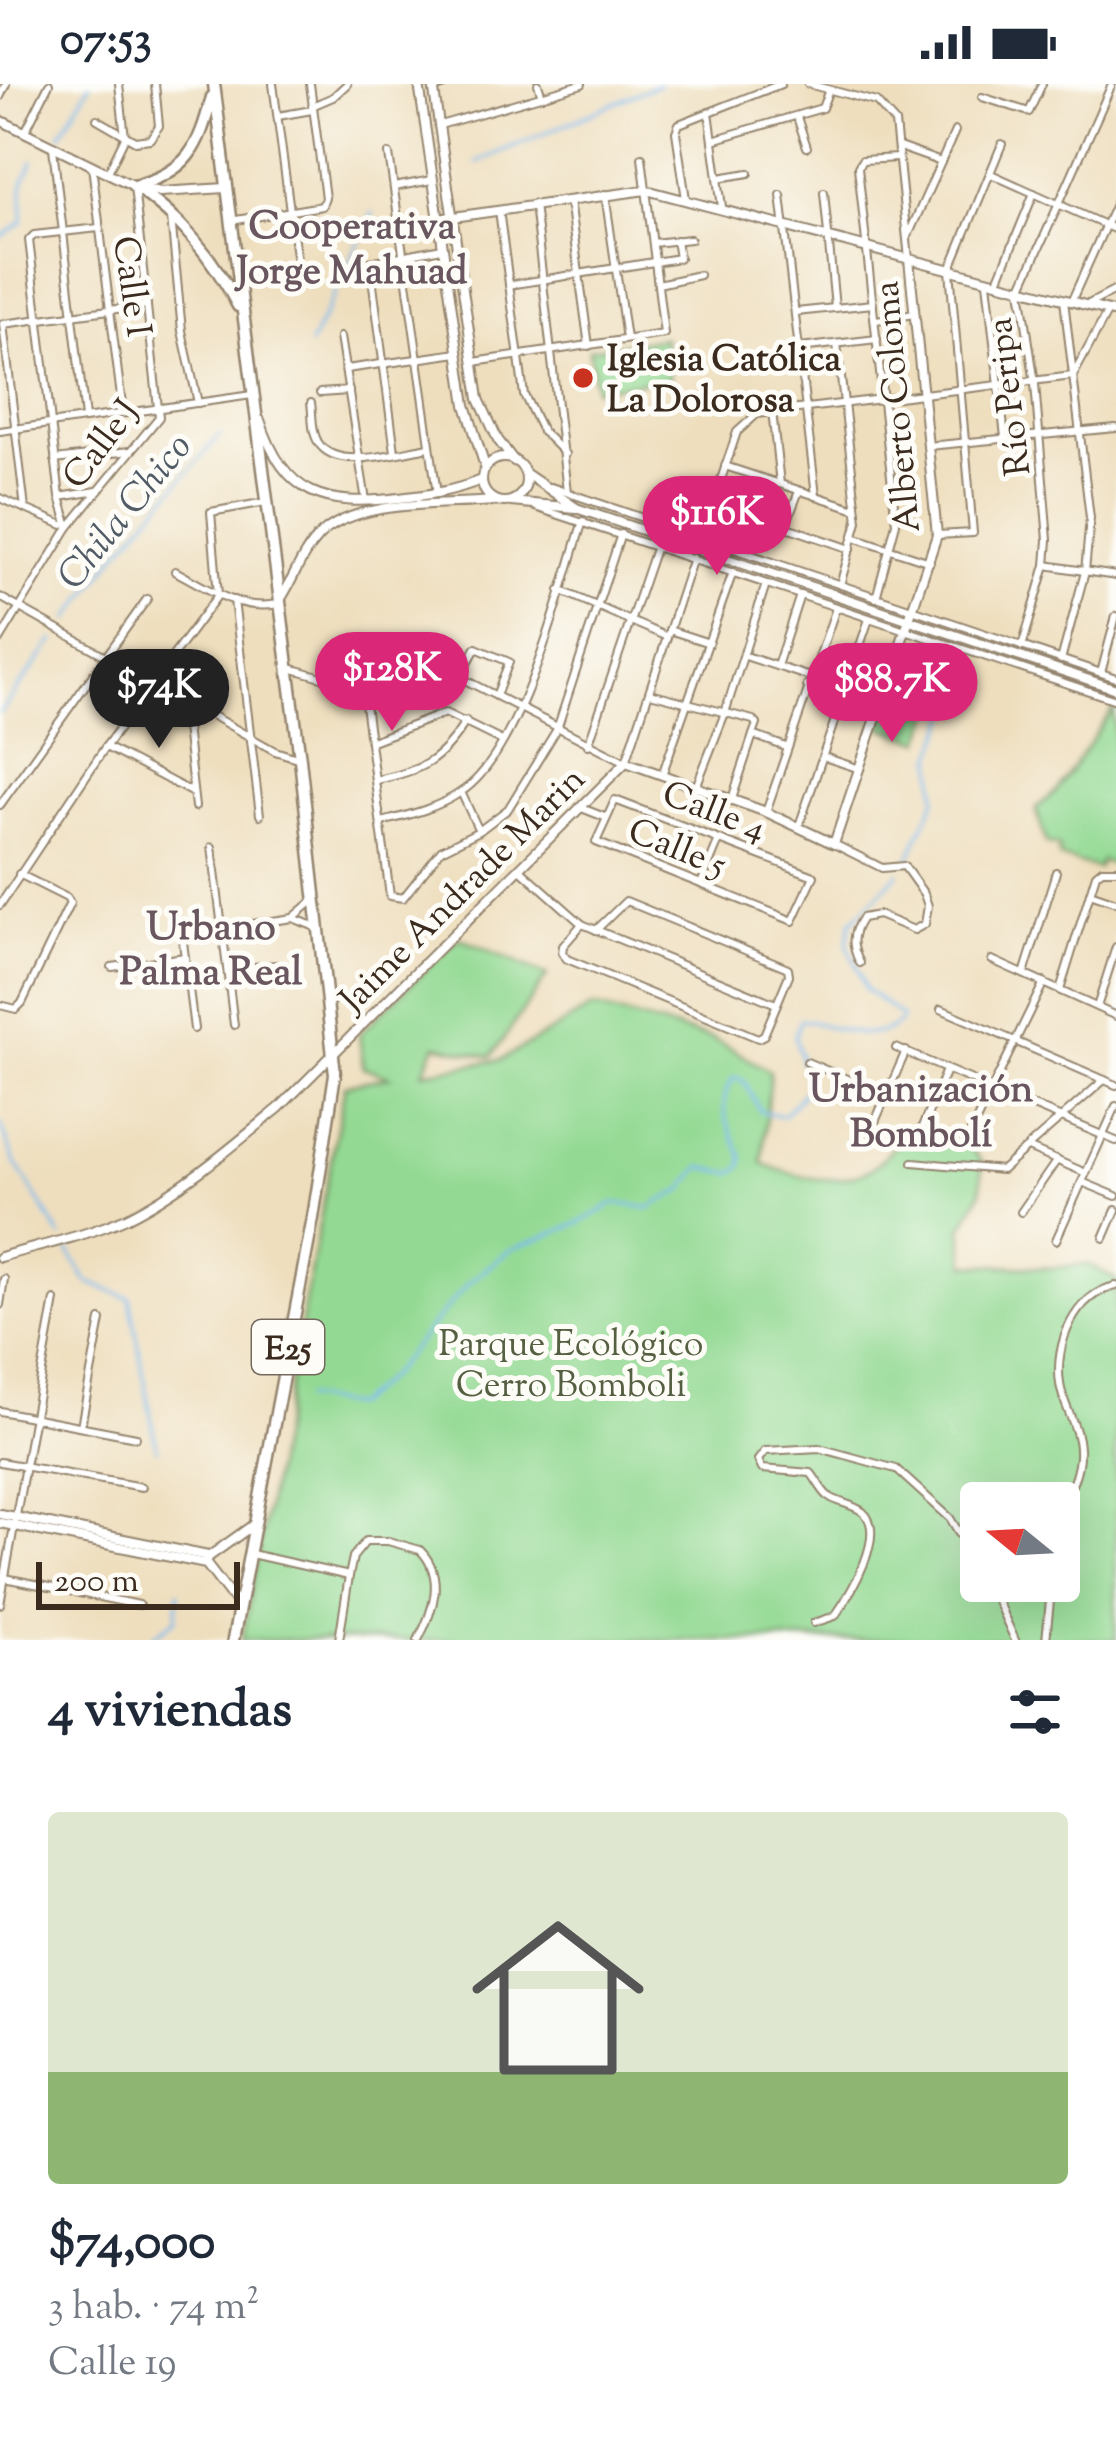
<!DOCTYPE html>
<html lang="es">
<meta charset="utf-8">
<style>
:root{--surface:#fff;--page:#f6f6f7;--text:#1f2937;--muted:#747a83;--line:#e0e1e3;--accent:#db2777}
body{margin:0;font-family:"Sorts Mill Goudy",serif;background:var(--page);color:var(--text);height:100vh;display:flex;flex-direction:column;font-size:45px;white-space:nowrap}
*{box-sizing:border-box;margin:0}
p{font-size:39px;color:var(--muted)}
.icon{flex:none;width:66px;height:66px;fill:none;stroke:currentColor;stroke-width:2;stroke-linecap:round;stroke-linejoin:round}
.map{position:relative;height:1556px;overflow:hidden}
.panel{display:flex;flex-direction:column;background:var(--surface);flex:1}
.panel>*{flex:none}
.needle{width:78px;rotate:288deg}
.controls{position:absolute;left:960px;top:1398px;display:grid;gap:24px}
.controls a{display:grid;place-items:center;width:120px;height:120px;border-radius:12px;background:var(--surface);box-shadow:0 12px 48px #0002;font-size:60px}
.scale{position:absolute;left:36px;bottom:30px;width:204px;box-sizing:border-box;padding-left:12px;border:6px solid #3b2a1e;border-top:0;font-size:33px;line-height:42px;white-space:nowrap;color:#3b2a1e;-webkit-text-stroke:9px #fdfcf7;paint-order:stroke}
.price{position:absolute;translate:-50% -102px;padding:0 27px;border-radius:42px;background:var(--accent);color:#fff;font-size:39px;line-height:78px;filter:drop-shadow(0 3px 6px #0008)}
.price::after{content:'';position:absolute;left:50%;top:72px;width:36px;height:27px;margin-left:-18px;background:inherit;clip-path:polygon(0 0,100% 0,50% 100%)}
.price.current{background:#222;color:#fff}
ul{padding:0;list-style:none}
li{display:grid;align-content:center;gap:24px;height:636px;padding:0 48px}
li+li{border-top:3px solid var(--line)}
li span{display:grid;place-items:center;height:372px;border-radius:12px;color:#555}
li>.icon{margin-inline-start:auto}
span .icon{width:216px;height:216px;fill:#fffc;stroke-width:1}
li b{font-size:51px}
h2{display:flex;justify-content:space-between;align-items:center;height:144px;padding:0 48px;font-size:51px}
.status{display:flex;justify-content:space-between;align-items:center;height:84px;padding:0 60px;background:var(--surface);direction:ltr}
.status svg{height:33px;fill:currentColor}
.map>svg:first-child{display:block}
.green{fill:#93d993;stroke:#678258;stroke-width:3;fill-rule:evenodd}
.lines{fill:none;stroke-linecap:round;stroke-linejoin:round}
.stream{stroke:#7abaee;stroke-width:3}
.street-casing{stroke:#94846e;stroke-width:10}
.secondary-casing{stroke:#94846e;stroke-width:12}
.highway-casing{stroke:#94846e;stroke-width:15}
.street{stroke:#fff;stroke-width:6}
.secondary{stroke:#fff;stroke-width:8}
.highway{stroke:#fff;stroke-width:10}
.poi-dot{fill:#c8321e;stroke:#fdfcf7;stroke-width:4.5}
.labels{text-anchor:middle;stroke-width:10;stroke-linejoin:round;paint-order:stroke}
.shield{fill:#fdfcf7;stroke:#75695f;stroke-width:3}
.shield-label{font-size:33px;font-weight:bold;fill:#3b2a1e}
.street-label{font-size:36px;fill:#3b2a1e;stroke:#fdfcf7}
.poi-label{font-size:36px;font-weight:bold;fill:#3b2a1e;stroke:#fdfcf7;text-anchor:start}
.park-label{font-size:36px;fill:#555f41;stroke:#fdfcf7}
.neighbourhood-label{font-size:39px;font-weight:bold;fill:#69565f;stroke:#fdfcf7}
.water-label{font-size:39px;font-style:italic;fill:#515c67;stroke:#fdfcf7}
</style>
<div class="status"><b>07:53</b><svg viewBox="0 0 49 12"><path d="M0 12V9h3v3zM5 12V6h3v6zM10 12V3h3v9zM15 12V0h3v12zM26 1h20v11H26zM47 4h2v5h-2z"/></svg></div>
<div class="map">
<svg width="1116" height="1556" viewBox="0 0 1116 1556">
<rect width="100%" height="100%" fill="#fdfcf7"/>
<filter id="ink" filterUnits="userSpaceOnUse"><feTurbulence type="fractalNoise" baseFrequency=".00833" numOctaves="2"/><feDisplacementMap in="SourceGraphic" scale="24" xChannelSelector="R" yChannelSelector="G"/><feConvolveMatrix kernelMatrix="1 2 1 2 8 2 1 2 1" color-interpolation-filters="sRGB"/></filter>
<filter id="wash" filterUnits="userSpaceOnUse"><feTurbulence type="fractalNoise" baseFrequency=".004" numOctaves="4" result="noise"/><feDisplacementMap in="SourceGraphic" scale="48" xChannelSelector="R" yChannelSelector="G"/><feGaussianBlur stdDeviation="2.7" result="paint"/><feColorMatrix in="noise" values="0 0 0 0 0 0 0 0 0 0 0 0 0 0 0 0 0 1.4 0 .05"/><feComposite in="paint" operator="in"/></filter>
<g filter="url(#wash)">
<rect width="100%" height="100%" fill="#eedebd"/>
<g class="green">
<path d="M664 254 670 294 595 305 589 265Z"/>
<path d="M911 558 952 572 922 657 881 643Z"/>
<path d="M1114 624 1116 781 1101 777 1098 785 1059 773V763L1046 759 1036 724 1056 708Z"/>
<path d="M459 854 547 892 491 973 436 961 423 988 501 976 593 923 714 955 770 987 762 1079C796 1094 837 1104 872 1084 882 1078 889 1064 900 1059 919 1049 945 1055 966 1058L982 1078 981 1109 962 1144 966 1180 1054 1184 1087 1180 1116 1195V1556H242L345 1001 390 993 363 983 359 950ZM981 1419H1059V1497H981Z"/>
</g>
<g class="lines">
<g class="stream">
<path d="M60 51 90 0"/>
<path d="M477 78 659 0"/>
<path d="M0 154 23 138V99L33 77"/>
<path d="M310 261 373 129"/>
<path d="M69 536 116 471 220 351"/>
<path d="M0 629 54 556"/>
<path d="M908 776 936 714 934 671 952 624"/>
<path d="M0 1039 15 1078 61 1153"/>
<path d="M68 1166 87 1198 130 1214 157 1365"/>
<path d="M303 1314 354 1322 390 1291 469 1198 510 1166 580 1139 615 1119 649 1124 683 1106 701 1083 732 1089 742 1082 743 1073C730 1045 713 1021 734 993L744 997 760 1027 783 1032 808 1003 795 952 800 936C834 940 869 964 900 938L901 932 866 906 847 859 851 838 899 789"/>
<path d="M148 1556 176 1535 179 1508"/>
</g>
</g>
</g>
<g filter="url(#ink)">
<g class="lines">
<defs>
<g id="street">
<path d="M273 0 300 201"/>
<path d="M538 0 542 12"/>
<path d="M808 0 876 18 895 39 909 175"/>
<path d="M434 5 448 0"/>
<path d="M0 13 6 0"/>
<path d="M982 13 1029 28 1042 0"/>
<path d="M312 22 333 13 347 0"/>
<path d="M709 28 722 123"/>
<path d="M278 32 312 26"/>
<path d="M797 33 807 63"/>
<path d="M97 35 135 57 150 55 159 42 155 0"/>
<path d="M440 41 582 0"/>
<path d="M25 48 49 0"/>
<path d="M713 56 822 24 828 8"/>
<path d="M899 63 941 78"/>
<path d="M53 64 85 334"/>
<path d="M389 70 437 410"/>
<path d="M92 82 123 329"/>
<path d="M108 88 125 53 119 0"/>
<path d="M991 90 1116 146"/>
<path d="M719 94 749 89"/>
<path d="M394 103 432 96"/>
<path d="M824 108 835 224"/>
<path d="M605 110 626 255"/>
<path d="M781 111 816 412"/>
<path d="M686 115 676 48 679 40 781 0"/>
<path d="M569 117 589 262"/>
<path d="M534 120 567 408"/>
<path d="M499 126 524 311 542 347 565 370"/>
<path d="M171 133 182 247 198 319"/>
<path d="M230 137 322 122 325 114 310 0"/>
<path d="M908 152 955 47"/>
<path d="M653 159 690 155"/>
<path d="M987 198 1005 353"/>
<path d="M997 199 1034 109"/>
<path d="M658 200 699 191"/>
<path d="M509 201 679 174 676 156"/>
<path d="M1071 218 1116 118"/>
<path d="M1087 221 1116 206"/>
<path d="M796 228 873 220"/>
<path d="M876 236 914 230"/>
<path d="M340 253 366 417"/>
<path d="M837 260 858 437 840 501"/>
<path d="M800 264 877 255"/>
<path d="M474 278 664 250 642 73"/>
<path d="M346 285 458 269"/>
<path d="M320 309 349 307"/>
<path d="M311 319C313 331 311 347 318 358 336 389 400 367 430 363"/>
<path d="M772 327 780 400"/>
<path d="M0 347 252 311"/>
<path d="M928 362 1116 344"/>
<path d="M395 368 370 178 442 164"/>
<path d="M55 376 129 367"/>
<path d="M725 382 853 424"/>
<path d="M551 403 1116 594"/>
<path d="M60 413 97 407"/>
<path d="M0 414 63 441"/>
<path d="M714 418 851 465"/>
<path d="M535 423 1116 616"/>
<path d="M25 425 3 240 147 221"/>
<path d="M786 441 799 407"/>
<path d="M69 443 60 413 29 156 34 151 99 144"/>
<path d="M937 451 973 449 950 186 1002 60"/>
<path d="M702 452 737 348 757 330 1073 292 1108 227"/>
<path d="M854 453 930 478"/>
<path d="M1046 481 1116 492"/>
<path d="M175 487C207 504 240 528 278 520"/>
<path d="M560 506 667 553"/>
<path d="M0 513 275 667 297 674"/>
<path d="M876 514 896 439 858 83 862 76 898 74"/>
<path d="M234 516 260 731"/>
<path d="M669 546 706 558"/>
<path d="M0 556 69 443 159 333 134 102"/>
<path d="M1022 563 1046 481 1048 456 1035 300 1021 205 1112 0"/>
<path d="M745 572 810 593"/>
<path d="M1061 576 1085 488 1090 434 1064 216"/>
<path d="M777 582 800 511"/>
<path d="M290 584 322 593 364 612 390 812 403 814 441 766 479 747 508 725 557 645 621 450"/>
<path d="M1101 589 1116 532"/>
<path d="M807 602 880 626"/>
<path d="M650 609 753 636 757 640 753 651 786 663"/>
<path d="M496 612 509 578 476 564 464 586 465 596 626 678 693 474"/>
<path d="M183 616 195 723"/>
<path d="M372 657 445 629 500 656"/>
<path d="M588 661 656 462"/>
<path d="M106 663 193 709"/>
<path d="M824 673 860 685"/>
<path d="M662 691 733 488"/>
<path d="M376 696C422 687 441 677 466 637"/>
<path d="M696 703 725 629 766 500"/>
<path d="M461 708 479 747"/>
<path d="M732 715 753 651"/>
<path d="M0 721 147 515"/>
<path d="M579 723 607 734 596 758 793 837 814 792 615 716 607 734"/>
<path d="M766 728 836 524"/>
<path d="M382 738C409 731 438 724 461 708 521 670 561 505 583 437"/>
<path d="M799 742 869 535"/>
<path d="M834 760 882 784 904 782 924 810 928 822 925 840 914 846 878 831 862 834C851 850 851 862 860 879"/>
<path d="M212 763 234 941"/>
<path d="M519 784 582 840 776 920"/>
<path d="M701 800 719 756"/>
<path d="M1090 809 1116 818"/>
<path d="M0 821 106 662 218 511 211 428 266 418"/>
<path d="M293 834 318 844"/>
<path d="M582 840 563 862 562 869 567 875 758 954 764 951 789 891 788 884 626 817 596 846"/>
<path d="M992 876 1116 932"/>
<path d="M112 883 185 873"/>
<path d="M228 885 277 881"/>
<path d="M1024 890 1056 788"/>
<path d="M1060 906 1096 790 1102 785H1116"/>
<path d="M0 921 16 925 22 919 70 819 67 814 19 790"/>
<path d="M1097 923 1116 863"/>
<path d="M941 925 1116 1001"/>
<path d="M194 945 182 850 293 834 314 816"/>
<path d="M896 964 1116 1057"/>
<path d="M807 978 887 1012"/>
<path d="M870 1049 906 967"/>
<path d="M919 1051 946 986"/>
<path d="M969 1052 1044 898"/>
<path d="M1030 1065 1086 1089"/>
<path d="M913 1078 1002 1086 1104 996"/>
<path d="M1082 1098 1116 1112"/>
<path d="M1021 1128 1057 1076"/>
<path d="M1104 1154 1116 1126"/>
<path d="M1056 1156 1116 1022"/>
<path d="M0 1221 4 1195"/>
<path d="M0 1327 136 1353"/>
<path d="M81 1342 101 1236"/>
<path d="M0 1378 142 1403"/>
<path d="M1059 1437C1065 1413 1081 1390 1079 1364 1078 1341 1063 1322 1060 1300 1054 1260 1075 1210 1116 1202"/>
<path d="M251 1470 349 1492 353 1473 366 1457H388L420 1466C446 1492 433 1528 418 1556"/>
<path d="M0 1493 139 1521"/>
<path d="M988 1497 1015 1556"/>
<path d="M0 1520 55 1216"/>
<path d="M814 1539 835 1532C849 1512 888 1449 863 1428 853 1420 838 1419 828 1412 821 1406 817 1396 811 1389L762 1385 758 1376 765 1367 819 1364 896 1385 950 1434 981 1485"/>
<path d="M339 1556 349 1492"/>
<path d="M1046 1556 1052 1497"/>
</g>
<g id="secondary">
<path d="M419 0 466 321 485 383"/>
<path d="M433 0 479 315 498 356 514 377"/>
<path d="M0 36 134 102 160 108 226 104"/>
<path d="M439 135 646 106 1116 229"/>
<path d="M260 336C285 413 325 423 399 414 428 411 454 407 481 396"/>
<circle cx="504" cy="396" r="22"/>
<path d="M525 389 575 423"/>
<path d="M511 418 576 424 1116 605"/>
<path d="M278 519C293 498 300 472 318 453 355 414 444 422 494 417"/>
<path d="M0 1173C42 1161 86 1152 126 1134 181 1107 232 1063 279 1024L626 678 766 728 834 760 937 451 909 175"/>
<path d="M0 1430 208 1472"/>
<path d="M0 1439 206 1480 239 1523"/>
<path d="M207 1474 253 1441"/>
</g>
<g id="highway">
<path d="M214 0 300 675 335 990 313 1134 233 1556"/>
<path d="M134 102C180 134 212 171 238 222"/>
<path d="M134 102C188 88 198 65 212 13"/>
</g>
</defs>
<use href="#street" class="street-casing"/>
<use href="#secondary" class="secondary-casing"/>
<use href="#highway" class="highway-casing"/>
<use href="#street" class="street"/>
<use href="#secondary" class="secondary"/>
<use href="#highway" class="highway"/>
</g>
</g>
<circle class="poi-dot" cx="583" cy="294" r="12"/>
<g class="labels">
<rect class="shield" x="252" y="1236" width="72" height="54" rx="9"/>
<g class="shield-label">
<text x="288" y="1275">E25</text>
</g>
<g class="street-label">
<text transform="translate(134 202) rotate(82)" y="13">Calle I</text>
<text transform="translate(1007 313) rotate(-97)" y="13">Río Peripa</text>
<text transform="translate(895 323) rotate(-95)" y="13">Alberto Coloma</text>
<text transform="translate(99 359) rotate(-53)" y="13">Calle J</text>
<text transform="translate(715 725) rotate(21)" y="13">Calle 4</text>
<text transform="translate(678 762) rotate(22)" y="13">Calle 5</text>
<text transform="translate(461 804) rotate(-45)" y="13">Jaime Andrade Marin</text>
</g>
<g class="poi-label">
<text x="607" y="286">Iglesia Católica<tspan x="607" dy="41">La Dolorosa</tspan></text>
</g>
<g class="park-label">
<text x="571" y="1271">Parque Ecológico<tspan x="571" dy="41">Cerro Bomboli</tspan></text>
</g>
<g class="neighbourhood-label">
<text x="352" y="154">Cooperativa<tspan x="352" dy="45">Jorge Mahuad</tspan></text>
<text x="211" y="855">Urbano<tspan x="211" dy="45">Palma Real</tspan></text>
<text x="921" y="1017">Urbanización<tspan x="921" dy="45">Bombolí</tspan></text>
</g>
<g class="water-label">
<text transform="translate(123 426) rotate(-51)" y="14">Chila Chico</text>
</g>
</g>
</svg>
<div class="controls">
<a><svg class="needle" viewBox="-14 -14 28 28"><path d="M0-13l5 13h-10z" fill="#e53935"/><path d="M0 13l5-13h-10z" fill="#747a83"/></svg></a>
</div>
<div class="scale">200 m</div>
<b class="price" style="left:717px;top:494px">$116K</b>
<b class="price" style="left:392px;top:650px">$128K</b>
<b class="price" style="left:892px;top:661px">$88.7K</b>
<b class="price current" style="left:159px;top:667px">$74K</b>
</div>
<section class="panel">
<h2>4 viviendas<svg class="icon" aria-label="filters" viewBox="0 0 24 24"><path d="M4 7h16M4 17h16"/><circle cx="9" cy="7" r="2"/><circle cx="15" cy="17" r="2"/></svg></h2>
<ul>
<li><span style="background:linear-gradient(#dfe7d0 70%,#8fb573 0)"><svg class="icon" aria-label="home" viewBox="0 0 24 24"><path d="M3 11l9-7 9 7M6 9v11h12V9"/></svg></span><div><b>$74,000</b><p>3 hab. · 74 m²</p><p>Calle 19</p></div></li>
</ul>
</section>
